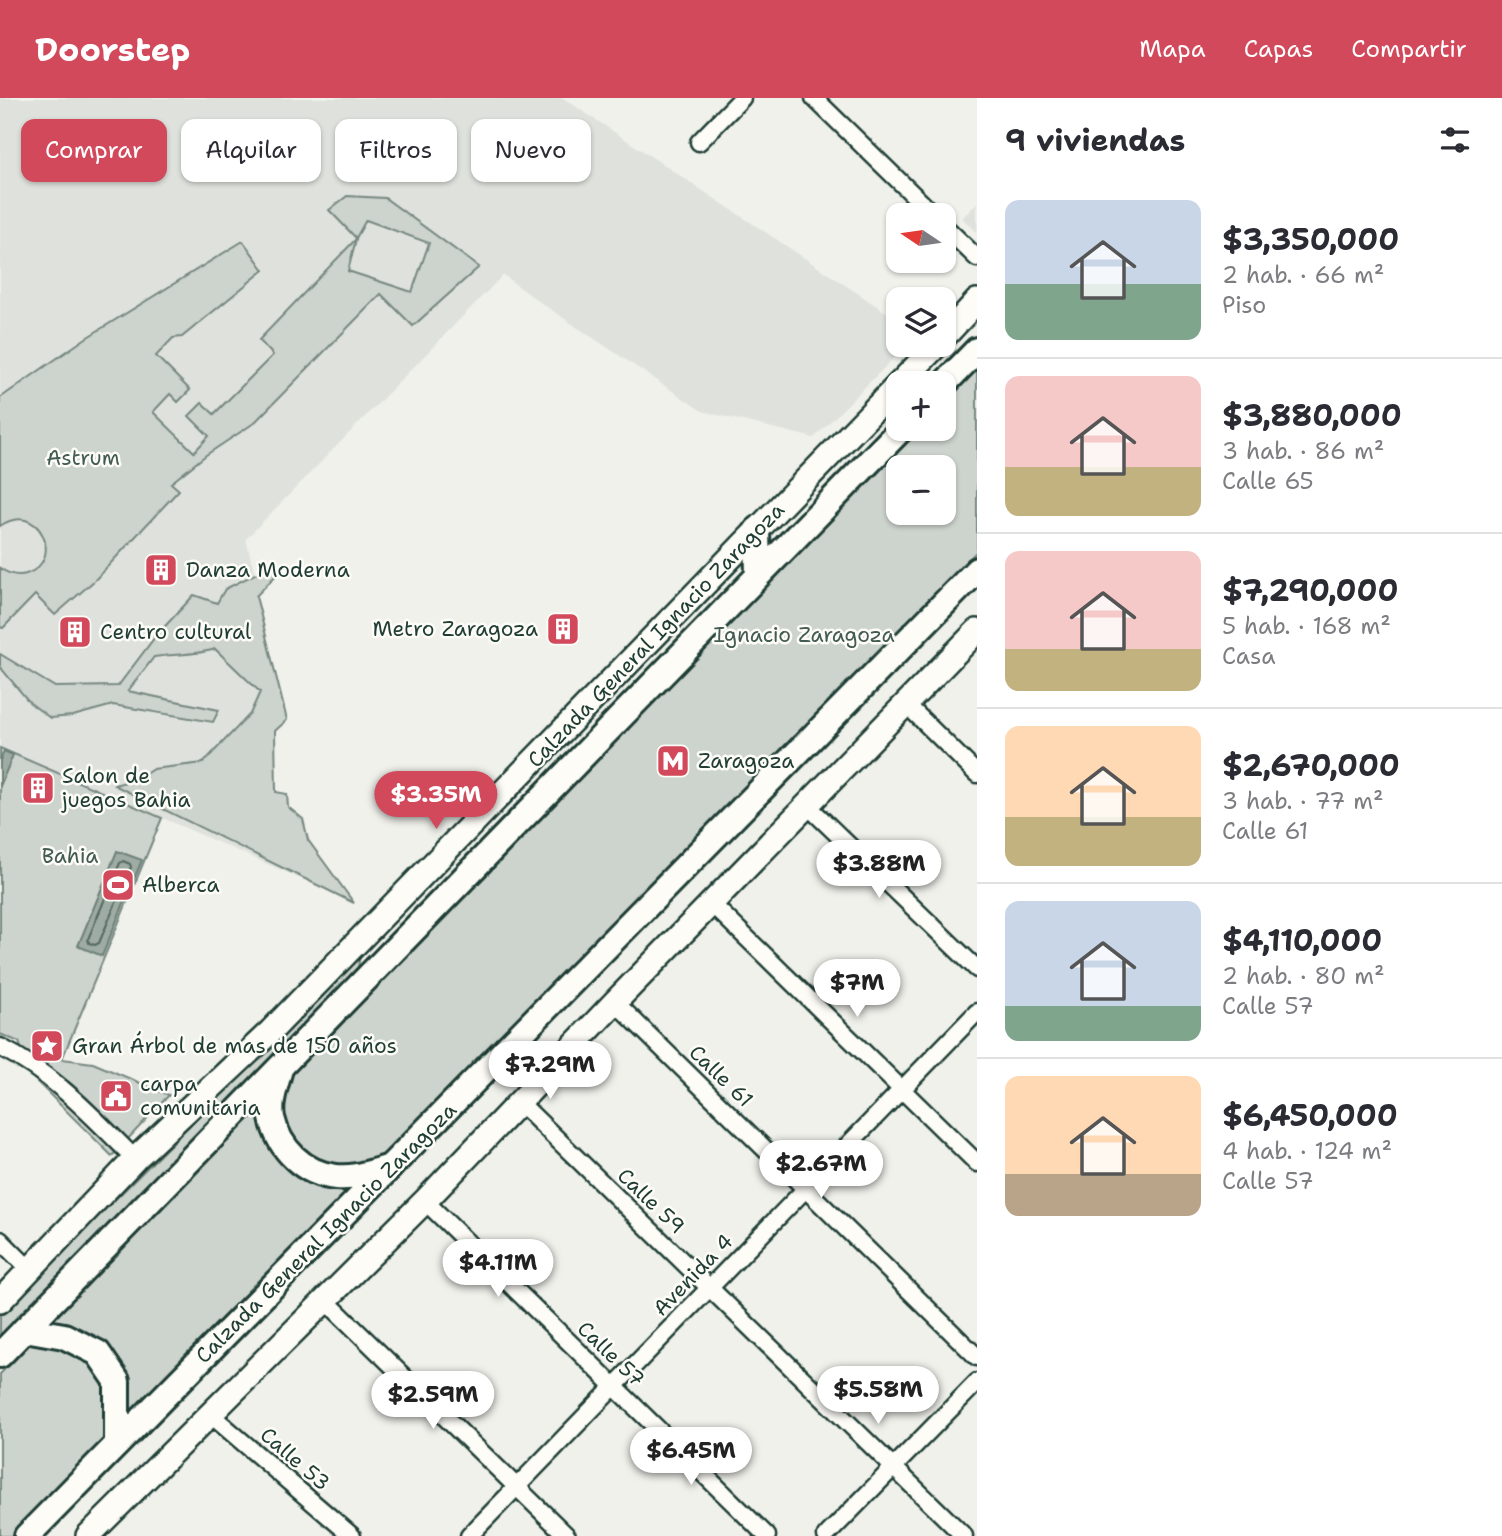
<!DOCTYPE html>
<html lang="es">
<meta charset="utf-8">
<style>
:root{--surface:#fff;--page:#f2f2f3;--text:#2b2b33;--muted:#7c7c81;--line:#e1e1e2;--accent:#d1495b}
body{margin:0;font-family:"Shantell Sans",sans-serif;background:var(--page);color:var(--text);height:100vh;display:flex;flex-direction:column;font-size:26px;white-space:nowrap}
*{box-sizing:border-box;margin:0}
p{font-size:23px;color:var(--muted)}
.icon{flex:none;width:38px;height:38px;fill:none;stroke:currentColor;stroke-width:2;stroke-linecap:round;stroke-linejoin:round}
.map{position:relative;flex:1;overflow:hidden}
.side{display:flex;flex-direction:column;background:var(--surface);width:525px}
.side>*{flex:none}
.top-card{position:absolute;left:21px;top:21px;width:665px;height:63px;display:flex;gap:14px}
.needle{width:46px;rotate:283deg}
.buttons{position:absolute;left:886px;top:105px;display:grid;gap:14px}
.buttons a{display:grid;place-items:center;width:70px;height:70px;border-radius:14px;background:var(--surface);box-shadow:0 2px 5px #0004;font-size:35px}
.price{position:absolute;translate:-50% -60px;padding:0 16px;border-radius:24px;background:#fff;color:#222;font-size:23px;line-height:46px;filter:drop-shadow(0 2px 4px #0008)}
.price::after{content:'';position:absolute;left:50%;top:42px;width:21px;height:16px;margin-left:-10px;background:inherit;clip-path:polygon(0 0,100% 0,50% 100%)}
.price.on{background:var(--accent);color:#fff}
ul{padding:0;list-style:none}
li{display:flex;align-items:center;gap:21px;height:175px;padding:0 28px}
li+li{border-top:2px solid var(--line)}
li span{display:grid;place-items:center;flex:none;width:196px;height:140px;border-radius:14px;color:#555}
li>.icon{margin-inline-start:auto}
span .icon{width:84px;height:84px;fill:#fffc;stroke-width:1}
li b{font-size:30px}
h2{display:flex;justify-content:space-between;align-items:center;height:84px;padding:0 28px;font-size:30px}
.chip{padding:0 24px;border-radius:14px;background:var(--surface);box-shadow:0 2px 5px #0004;font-size:24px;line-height:63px}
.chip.on{background:var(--accent);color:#fff}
header{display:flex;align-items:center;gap:42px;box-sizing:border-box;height:98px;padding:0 35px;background:var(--accent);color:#fff}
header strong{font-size:33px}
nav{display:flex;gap:38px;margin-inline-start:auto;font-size:24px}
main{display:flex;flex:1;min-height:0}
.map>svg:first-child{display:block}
.built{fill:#dfe2dc}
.green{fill:#cdd3cd;stroke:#768880;stroke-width:2;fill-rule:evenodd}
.water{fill:#9faca4;stroke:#6c8077;stroke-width:2}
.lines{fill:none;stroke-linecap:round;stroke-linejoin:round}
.shore{stroke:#526961;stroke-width:2}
.street-casing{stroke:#1f3d34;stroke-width:21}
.secondary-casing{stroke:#1f3d34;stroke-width:28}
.primary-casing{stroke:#1f3d34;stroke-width:30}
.street{stroke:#fdfcf7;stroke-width:16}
.secondary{stroke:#fdfcf7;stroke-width:23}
.primary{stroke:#fdfcf7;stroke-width:24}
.labels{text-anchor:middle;stroke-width:5;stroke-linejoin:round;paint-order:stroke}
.park-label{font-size:21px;fill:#425b53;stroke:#fdfcf7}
.poi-label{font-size:21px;fill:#1f3d34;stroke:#fdfcf7;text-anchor:start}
.street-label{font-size:21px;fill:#1f3d34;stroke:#fdfcf7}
</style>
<header>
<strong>Doorstep</strong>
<nav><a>Mapa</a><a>Capas</a><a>Compartir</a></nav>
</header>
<main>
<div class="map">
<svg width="977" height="1438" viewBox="0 0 977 1438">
<rect width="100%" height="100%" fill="#f0f1eb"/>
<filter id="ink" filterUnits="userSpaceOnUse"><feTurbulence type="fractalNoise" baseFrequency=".0143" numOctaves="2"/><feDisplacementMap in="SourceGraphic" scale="14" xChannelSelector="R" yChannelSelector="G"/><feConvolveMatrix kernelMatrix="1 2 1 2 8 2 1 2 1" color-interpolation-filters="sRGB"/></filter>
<g filter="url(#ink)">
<g class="built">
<path d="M0 0H563L898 222V247H907L814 340 702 313 541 205 503 177 246 441 259 492 255 498 286 621 275 633 276 694 287 696V709L303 721 308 742 354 804 0 649Z"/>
<path d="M977 105V135L962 120Z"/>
</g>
<g class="green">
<path d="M347 98 385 100 479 169 413 228 381 196 254 325 206 357 171 385 179 392 95 482 55 517 35 497 3 530 0 529V470C8 476 16 479 26 476 66 463 39 401 0 428V300L86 240 243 143 264 172 182 239 173 240 156 258 190 292 178 304 170 296 153 314 194 354 209 338 189 318 202 305 214 316 273 257 259 242 356 141 348 173 412 194 429 145 366 122 356 140 329 112Z"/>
<path d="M977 272V453L380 1062 355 1085 19 1438H0V1276L329 939 773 475 918 331H943V306ZM898 369H943V415H898Z"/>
<path d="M265 471 281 472 256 498 287 622 275 633 276 694 287 696 288 709 303 721 308 742 354 805 114 687 137 681 153 671 203 665 250 616 260 594 215 551C199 557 173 556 154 559L128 593 219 612 213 624 113 607 73 618 50 620 30 605 0 569V556L55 589 118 588 155 539 194 497 217 505 225 491Z"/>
<path d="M0 650 162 720 62 961 93 965 169 997 112 1058 31 978 19 944 0 936Z"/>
<path d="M362 847 358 869 334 898 0 1241V1216L181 1036Z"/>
</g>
<g class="water">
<path d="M4 653 13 657 0 688V662Z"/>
<path d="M117 753 142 762 102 858 78 848Z"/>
</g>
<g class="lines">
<path class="shore" d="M123 763 130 766 131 769 99 845 95 847 89 845 88 841 120 765Z"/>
<defs>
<g id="street">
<path d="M814 0 934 117"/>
<path d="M699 44 742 0"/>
<path d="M943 127 977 160"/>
<path d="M905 605 977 676"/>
<path d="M807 707 977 871"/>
<path d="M711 805 977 1065"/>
<path d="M615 904 977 1259"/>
<path d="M0 949C55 977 92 1018 135 1061"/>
<path d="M519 1004 964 1438"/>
<path d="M425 1103 767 1438"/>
<path d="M0 1142 30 1172"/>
<path d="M324 1201 567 1438"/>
<path d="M210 1316 352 1438"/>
<path d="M469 1438 977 914"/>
<path d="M826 1438 977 1284"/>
</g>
<g id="secondary">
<path d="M943 240 977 203"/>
<path d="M900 285 937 247"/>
<path d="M0 1203 135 1061 271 933 898 287"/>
<path d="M88 1438 425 1103 615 904 977 533"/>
</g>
<g id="primary">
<path d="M943 287 977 252"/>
<path d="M757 432 758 477"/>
<path d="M280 971C276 986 269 1004 272 1020 279 1051 304 1076 336 1079 354 1081 373 1074 390 1069"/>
<path d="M25 1231 64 1238 98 1255 117 1283V1346"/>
<path d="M0 1257 901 331"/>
<path d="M27 1438 977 472"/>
</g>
</defs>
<use href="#street" class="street-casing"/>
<use href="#secondary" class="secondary-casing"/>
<use href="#primary" class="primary-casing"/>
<use href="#street" class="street"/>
<use href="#secondary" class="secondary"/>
<use href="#primary" class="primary"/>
</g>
</g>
<defs>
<symbol id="building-square" viewBox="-11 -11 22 22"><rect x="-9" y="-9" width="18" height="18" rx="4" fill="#d1495b" stroke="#fdfcf7"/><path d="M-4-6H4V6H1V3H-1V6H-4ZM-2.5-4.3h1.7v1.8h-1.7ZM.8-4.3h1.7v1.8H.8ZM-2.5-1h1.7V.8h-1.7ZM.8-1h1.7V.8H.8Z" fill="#fff"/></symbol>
<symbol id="metro-square" viewBox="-11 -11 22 22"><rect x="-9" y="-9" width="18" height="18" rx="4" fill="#d1495b" stroke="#fdfcf7"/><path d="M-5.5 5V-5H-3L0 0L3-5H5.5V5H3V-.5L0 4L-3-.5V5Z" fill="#fff"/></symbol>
<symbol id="stadium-square" viewBox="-11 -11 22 22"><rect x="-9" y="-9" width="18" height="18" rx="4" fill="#d1495b" stroke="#fdfcf7"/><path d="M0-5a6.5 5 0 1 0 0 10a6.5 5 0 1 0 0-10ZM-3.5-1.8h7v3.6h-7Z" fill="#fff"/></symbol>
<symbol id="sight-square" viewBox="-11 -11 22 22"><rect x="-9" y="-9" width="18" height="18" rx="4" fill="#d1495b" stroke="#fdfcf7"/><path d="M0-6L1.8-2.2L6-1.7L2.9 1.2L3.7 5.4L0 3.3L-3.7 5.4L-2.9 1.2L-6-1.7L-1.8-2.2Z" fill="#fff"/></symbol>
<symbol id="civic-square" viewBox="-11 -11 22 22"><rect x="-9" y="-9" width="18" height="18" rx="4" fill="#d1495b" stroke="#fdfcf7"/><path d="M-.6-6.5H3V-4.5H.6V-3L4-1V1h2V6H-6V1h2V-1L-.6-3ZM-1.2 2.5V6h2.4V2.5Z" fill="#fff"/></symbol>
</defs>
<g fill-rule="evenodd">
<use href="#building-square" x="142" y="453" width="38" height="38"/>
<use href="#building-square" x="544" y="512" width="38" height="38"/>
<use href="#building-square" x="56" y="515" width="38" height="38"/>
<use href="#metro-square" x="654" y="644" width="38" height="38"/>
<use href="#building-square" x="19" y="671" width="38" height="38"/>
<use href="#stadium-square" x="99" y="768" width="38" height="38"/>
<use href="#sight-square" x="28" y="929" width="38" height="38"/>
<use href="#civic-square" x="97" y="979" width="38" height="38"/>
</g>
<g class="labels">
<g class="park-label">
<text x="83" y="367">Astrum</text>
<text x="804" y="544">Ignacio Zaragoza</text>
<text x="70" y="765">Bahia</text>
</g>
<g class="poi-label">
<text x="186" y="479">Danza Moderna</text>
<text x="538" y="538" text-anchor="end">Metro Zaragoza</text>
<text x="100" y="541">Centro cultural</text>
<text x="698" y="670">Zaragoza</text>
<text x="62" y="685">Salon de<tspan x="62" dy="24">juegos Bahia</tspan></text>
<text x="142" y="794">Alberca</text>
<text x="72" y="955">Gran Árbol de mas de 150 años</text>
<text x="140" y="993">carpa<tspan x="140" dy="24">comunitaria</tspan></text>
</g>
<g class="street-label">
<text transform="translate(656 537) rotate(-46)" y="7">Calzada General Ignacio Zaragoza</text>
<text transform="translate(721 978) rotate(44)" y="7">Calle 61</text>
<text transform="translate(651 1103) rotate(44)" y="7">Calle 59</text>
<text transform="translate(326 1135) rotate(-45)" y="7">Calzada General Ignacio Zaragoza</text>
<text transform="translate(693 1177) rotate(-46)" y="7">Avenida 4</text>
<text transform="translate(611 1256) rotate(44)" y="7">Calle 57</text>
<text transform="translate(295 1361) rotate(41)" y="7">Calle 53</text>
</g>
</g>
</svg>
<div class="buttons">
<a><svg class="needle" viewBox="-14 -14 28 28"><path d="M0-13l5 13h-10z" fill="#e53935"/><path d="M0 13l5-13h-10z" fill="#7c7c81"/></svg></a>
<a><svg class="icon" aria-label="layers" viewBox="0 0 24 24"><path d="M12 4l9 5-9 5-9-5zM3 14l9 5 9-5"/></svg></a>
<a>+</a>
<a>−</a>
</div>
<b class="price on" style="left:436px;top:733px">$3.35M</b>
<b class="price" style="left:879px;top:802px">$3.88M</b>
<b class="price" style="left:857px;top:921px">$7M</b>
<b class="price" style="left:550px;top:1003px">$7.29M</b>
<b class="price" style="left:821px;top:1102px">$2.67M</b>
<b class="price" style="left:498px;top:1201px">$4.11M</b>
<b class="price" style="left:878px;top:1328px">$5.58M</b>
<b class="price" style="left:433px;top:1333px">$2.59M</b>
<b class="price" style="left:691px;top:1389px">$6.45M</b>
<div class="top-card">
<a class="chip on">Comprar</a>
<a class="chip">Alquilar</a>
<a class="chip">Filtros</a>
<a class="chip">Nuevo</a>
</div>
</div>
<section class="side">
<h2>9 viviendas<svg class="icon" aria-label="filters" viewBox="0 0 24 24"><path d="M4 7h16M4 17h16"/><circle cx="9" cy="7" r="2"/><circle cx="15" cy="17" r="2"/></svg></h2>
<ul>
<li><span style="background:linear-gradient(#c9d6e8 60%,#7fa58c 0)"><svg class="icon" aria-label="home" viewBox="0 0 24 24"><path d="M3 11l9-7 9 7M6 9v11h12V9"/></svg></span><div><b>$3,350,000</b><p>2 hab. · 66 m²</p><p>Piso</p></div></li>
<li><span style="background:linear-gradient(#f6c9c9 65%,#c2b280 0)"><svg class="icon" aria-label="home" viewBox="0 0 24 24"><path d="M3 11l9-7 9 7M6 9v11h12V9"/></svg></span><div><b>$3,880,000</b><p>3 hab. · 86 m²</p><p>Calle 65</p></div></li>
<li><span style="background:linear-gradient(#f6c9c9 70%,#c2b280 0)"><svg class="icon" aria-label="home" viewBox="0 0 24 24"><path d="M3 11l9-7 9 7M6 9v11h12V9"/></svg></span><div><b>$7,290,000</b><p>5 hab. · 168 m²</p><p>Casa</p></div></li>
<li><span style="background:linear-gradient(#ffd9b3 65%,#c2b280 0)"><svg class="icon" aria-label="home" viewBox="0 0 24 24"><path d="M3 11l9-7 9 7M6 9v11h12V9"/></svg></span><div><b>$2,670,000</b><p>3 hab. · 77 m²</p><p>Calle 61</p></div></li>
<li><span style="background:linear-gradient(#c9d6e8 75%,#7fa58c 0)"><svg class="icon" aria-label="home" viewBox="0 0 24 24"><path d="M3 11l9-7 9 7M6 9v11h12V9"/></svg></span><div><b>$4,110,000</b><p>2 hab. · 80 m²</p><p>Calle 57</p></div></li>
<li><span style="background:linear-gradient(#ffd9b3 70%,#b9a48a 0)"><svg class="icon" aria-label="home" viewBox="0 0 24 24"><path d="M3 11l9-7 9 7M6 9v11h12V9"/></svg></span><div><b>$6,450,000</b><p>4 hab. · 124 m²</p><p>Calle 57</p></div></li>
</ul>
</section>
</main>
